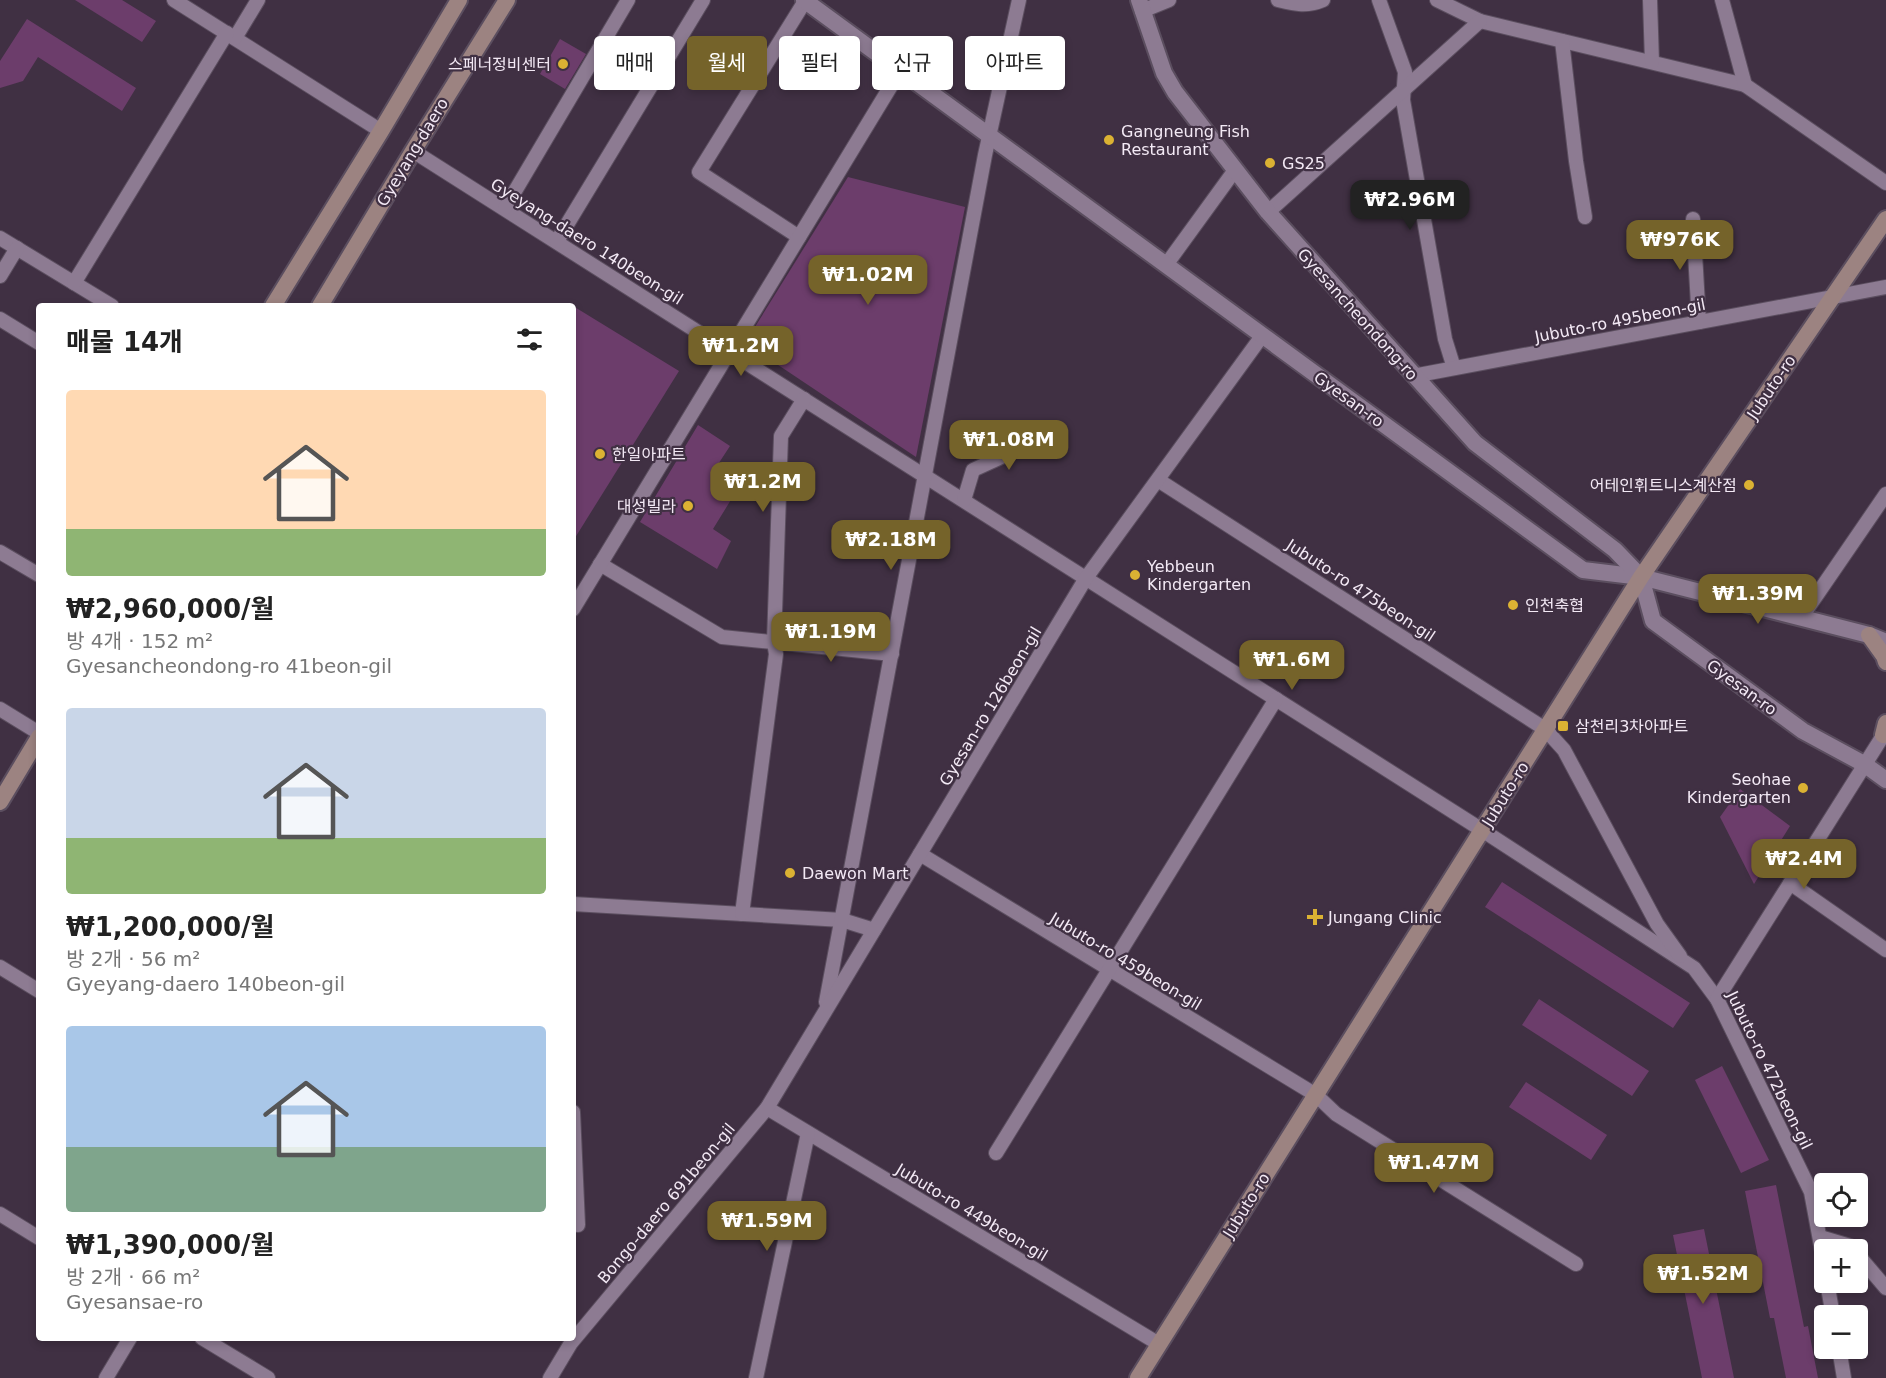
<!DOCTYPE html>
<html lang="ko">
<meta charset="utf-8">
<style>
:root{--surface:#fff;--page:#f6f6f6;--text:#222;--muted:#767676;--accent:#75632a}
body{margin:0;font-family:"DejaVu Sans","Noto Sans KR",sans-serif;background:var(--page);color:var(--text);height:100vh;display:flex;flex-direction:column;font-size:22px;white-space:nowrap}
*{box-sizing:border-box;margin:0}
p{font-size:20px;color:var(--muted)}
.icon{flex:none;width:33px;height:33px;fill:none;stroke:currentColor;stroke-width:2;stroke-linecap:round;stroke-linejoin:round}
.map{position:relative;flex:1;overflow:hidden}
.panel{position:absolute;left:36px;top:303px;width:540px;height:1038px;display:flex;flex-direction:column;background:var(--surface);border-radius:6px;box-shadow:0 3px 9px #0003}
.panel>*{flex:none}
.guide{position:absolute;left:594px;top:36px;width:570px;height:54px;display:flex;gap:12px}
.tools{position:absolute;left:1814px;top:1173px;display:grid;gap:12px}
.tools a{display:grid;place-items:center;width:54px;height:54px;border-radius:6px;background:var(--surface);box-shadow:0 3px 9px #0003;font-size:30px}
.price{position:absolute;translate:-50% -51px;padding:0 14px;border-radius:12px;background:var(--accent);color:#fff;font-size:20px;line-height:39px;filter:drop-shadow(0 2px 3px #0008)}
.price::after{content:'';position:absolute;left:50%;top:36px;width:18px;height:14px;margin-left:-9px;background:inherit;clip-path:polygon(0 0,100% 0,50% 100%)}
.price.on{background:#222;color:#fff}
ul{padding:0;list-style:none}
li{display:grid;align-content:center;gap:12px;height:318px;padding:0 30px}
li span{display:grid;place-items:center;height:186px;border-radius:6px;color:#555}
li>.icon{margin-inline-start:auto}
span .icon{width:108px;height:108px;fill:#fffc;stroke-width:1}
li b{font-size:26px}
h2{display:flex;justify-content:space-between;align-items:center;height:72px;padding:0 30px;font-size:26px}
.tag{padding:0 21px;border-radius:6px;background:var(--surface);box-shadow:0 3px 9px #0003;font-size:21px;line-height:54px}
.tag.on{background:var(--accent);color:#fff}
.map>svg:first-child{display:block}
.building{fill:#6c3d6b}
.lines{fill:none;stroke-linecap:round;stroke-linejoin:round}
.minor-casing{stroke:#5b4e5f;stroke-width:16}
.tertiary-casing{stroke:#5b4e5f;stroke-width:20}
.secondary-casing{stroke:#5b4e5f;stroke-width:20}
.minor{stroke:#8d7b92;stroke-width:14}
.tertiary{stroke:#8d7b92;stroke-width:16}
.secondary{stroke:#9c8381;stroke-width:16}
.poi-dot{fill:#dbb233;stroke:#403043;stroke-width:2}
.labels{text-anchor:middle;stroke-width:4.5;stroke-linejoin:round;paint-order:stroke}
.poi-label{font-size:16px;fill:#f3e9f5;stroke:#403043;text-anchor:start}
.street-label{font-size:16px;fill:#f3e9f5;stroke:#403043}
</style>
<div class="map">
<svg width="1886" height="1378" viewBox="0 0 1886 1378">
<rect width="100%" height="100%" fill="#403043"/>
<g class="building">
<path d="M75 0H122L156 21 142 42Z"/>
<path d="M27 19 136 88 122 111 38 57 23 81 0 88V61Z"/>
<path d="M560 39 586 54 565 89 540 74Z"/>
<path d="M848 177 965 207 916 457 745 343Z"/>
<path d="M573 306 679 371 573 541Z"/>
<path d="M698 425 730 446 711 475 737 490 713 529 731 541 717 569 640 522Z"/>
<path d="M1740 789 1790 826 1754 884 1720 817Z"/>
<path d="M1502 882 1690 1003 1673 1028 1485 907Z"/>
<path d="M1539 999 1649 1071 1632 1096 1522 1025Z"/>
<path d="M1722 1066 1769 1160 1741 1173 1695 1080Z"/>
<path d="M1526 1082 1607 1135 1591 1160 1509 1107Z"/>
<path d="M1776 1185 1804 1327 1808 1326 1818 1378H1786L1774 1318H1770L1745 1191Z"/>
<path d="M1704 1229 1734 1378H1702L1698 1358 1673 1235Z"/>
</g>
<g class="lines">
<defs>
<g id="minor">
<path d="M174 0 381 131"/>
<path d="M1278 0C1295 4 1307 7 1323 0"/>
<path d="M1379 0 1405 72 1403 100 1445 339 1454 368"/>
<path d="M1437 0 1480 21 1745 85"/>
<path d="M1650 0 1652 62"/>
<path d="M1722 0 1745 85 1886 183"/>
<path d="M1142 11 1169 0"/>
<path d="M235 38 258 0"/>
<path d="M1562 41 1576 161 1585 217"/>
<path d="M413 151 1482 830 1694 968 1717 999 1811 1192 1824 1262"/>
<path d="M505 208 628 0"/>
<path d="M1268 212 1480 21"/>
<path d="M1693 219 1699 322"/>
<path d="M799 237 699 172 805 1"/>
<path d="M0 238 112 306"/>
<path d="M557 241 703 0"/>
<path d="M1166 265 1235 170"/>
<path d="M0 276 17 248"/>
<path d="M74 283 227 33"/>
<path d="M0 319 39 343"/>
<path d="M1413 376 1886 287"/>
<path d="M1158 480 1545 729 1564 750 1657 924 1680 956"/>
<path d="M964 500 973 470 1047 436"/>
<path d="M0 552 39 575"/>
<path d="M600 564 722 637 892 654"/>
<path d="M573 609 900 71"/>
<path d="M1801 618 1886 494"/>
<path d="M0 709 39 733"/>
<path d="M920 854 1316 1095 1336 1114 1576 1264"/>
<path d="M1790 883 1886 950"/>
<path d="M573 904 842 920 874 930"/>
<path d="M742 914 776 654 774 642 781 436 804 399"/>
<path d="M0 967 39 991"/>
<path d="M1717 999 1886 731"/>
<path d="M826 1002 985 155 1019 0"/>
<path d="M767 1108 1159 1344"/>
<path d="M573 1112 578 1225"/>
<path d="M996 1153 1276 699"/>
<path d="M0 1214 39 1238"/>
<path d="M1820 1237 1850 1246 1853 1250"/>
<path d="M1857 1254 1886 1288"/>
<path d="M1827 1282 1833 1316"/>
<path d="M202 1338 268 1378"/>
<path d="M1839 1348 1844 1378"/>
<path d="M106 1378 130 1338"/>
<path d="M550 1378 571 1343 767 1108 1086 578 1262 336"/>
<path d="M756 1378 808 1133"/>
</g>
<g id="tertiary">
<path d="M804 0 1583 570 1641 577 1869 635 1886 642"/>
<path d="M1139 0 1164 73 1175 92 1268 212 1475 443 1615 550 1641 577 1653 621 1803 731 1864 764 1886 780"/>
</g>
<g id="secondary">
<path d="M273 306 381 131 459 0"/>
<path d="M320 306 413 151 507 0"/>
<path d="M1869 635 1884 656 1886 662"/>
<path d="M1883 735 1886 723"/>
<path d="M0 802 39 737"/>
<path d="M1138 1378 1641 577 1886 219"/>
</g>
</defs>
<use href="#minor" class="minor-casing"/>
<use href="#tertiary" class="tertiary-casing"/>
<use href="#secondary" class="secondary-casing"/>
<use href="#minor" class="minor"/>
<use href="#tertiary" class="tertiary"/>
<use href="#secondary" class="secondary"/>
</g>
<g class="poi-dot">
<circle cx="563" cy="64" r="6"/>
<circle cx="1109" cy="140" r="6"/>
<circle cx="1270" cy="163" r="6"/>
<circle cx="600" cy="454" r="6"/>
<circle cx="1749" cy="485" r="6"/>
<circle cx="688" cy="506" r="6"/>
<circle cx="1135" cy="575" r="6"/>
<circle cx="1513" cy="605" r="6"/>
<rect x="1557" y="720" width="12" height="12" rx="3"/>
<circle cx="1803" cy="788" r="6"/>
<circle cx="790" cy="873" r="6"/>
<path d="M1312 908h6v6h6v6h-6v6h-6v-6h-6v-6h6z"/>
</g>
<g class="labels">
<g class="poi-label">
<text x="551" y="70" text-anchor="end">스페너정비센터</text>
<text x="1121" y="137">Gangneung Fish<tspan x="1121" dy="18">Restaurant</tspan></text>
<text x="1282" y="169">GS25</text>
<text x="612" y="460">한일아파트</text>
<text x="1737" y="491" text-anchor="end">어테인휘트니스계산점</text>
<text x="676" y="512" text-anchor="end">대성빌라</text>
<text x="1147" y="572">Yebbeun<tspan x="1147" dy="18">Kindergarten</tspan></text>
<text x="1525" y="611">인천축협</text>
<text x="1575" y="732">삼천리3차아파트</text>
<text x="1791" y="785" text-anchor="end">Seohae<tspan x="1791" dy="18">Kindergarten</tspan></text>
<text x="802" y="879">Daewon Mart</text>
<text x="1328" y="923">Jungang Clinic</text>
</g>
<g class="street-label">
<text transform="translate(412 152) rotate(-59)" y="6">Gyeyang-daero</text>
<text transform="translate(587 241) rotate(32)" y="6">Gyeyang-daero 140beon-gil</text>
<text transform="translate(1358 314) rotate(48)" y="6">Gyesancheondong-ro</text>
<text transform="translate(1620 320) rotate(-11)" y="6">Jubuto-ro 495beon-gil</text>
<text transform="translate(1771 387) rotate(-56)" y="6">Jubuto-ro</text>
<text transform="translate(1349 399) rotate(36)" y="6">Gyesan-ro</text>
<text transform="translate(1361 590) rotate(33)" y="6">Jubuto-ro 475beon-gil</text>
<text transform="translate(1742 687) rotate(36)" y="6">Gyesan-ro</text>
<text transform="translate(990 706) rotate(-59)" y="6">Gyesan-ro 126beon-gil</text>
<text transform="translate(1505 794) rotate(-58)" y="6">Jubuto-ro</text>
<text transform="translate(1126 961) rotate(31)" y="6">Jubuto-ro 459beon-gil</text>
<text transform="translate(1770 1070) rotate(64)" y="6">Jubuto-ro 472beon-gil</text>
<text transform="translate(666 1203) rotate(-50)" y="6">Bongo-daero 691beon-gil</text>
<text transform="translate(1246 1205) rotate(-58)" y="6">Jubuto-ro</text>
<text transform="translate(972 1212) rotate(31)" y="6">Jubuto-ro 449beon-gil</text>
</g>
</g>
</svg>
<div class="tools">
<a><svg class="icon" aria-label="locate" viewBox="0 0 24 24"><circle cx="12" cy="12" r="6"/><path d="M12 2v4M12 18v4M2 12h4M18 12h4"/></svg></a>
<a>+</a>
<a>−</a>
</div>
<b class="price on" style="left:1410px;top:231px">₩2.96M</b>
<b class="price" style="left:1680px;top:271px">₩976K</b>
<b class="price" style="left:868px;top:306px">₩1.02M</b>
<b class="price" style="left:741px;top:377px">₩1.2M</b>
<b class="price" style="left:1009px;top:471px">₩1.08M</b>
<b class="price" style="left:763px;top:513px">₩1.2M</b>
<b class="price" style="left:891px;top:571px">₩2.18M</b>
<b class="price" style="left:1758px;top:625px">₩1.39M</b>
<b class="price" style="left:831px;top:663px">₩1.19M</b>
<b class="price" style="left:1292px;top:691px">₩1.6M</b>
<b class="price" style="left:1804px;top:890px">₩2.4M</b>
<b class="price" style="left:1434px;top:1194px">₩1.47M</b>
<b class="price" style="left:767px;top:1252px">₩1.59M</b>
<b class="price" style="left:1703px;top:1305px">₩1.52M</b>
<div class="guide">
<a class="tag">매매</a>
<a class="tag on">월세</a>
<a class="tag">필터</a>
<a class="tag">신규</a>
<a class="tag">아파트</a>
</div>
<section class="panel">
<h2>매물 14개<svg class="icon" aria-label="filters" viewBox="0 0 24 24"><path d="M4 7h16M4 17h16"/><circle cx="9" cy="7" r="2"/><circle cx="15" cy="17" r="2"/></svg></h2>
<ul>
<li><span style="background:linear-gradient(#ffd9b3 75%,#8fb573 0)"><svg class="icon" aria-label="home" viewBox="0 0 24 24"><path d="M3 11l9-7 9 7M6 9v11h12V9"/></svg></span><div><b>₩2,960,000/월</b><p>방 4개 · 152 m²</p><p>Gyesancheondong-ro 41beon-gil</p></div></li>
<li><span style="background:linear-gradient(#c9d6e8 70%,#8fb573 0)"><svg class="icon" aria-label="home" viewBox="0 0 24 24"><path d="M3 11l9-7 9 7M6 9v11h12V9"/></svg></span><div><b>₩1,200,000/월</b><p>방 2개 · 56 m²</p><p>Gyeyang-daero 140beon-gil</p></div></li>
<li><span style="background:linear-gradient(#a9c7e8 65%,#7fa58c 0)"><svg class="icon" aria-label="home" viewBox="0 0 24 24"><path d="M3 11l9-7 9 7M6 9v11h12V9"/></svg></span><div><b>₩1,390,000/월</b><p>방 2개 · 66 m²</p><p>Gyesansae-ro</p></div></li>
</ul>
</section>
</div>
